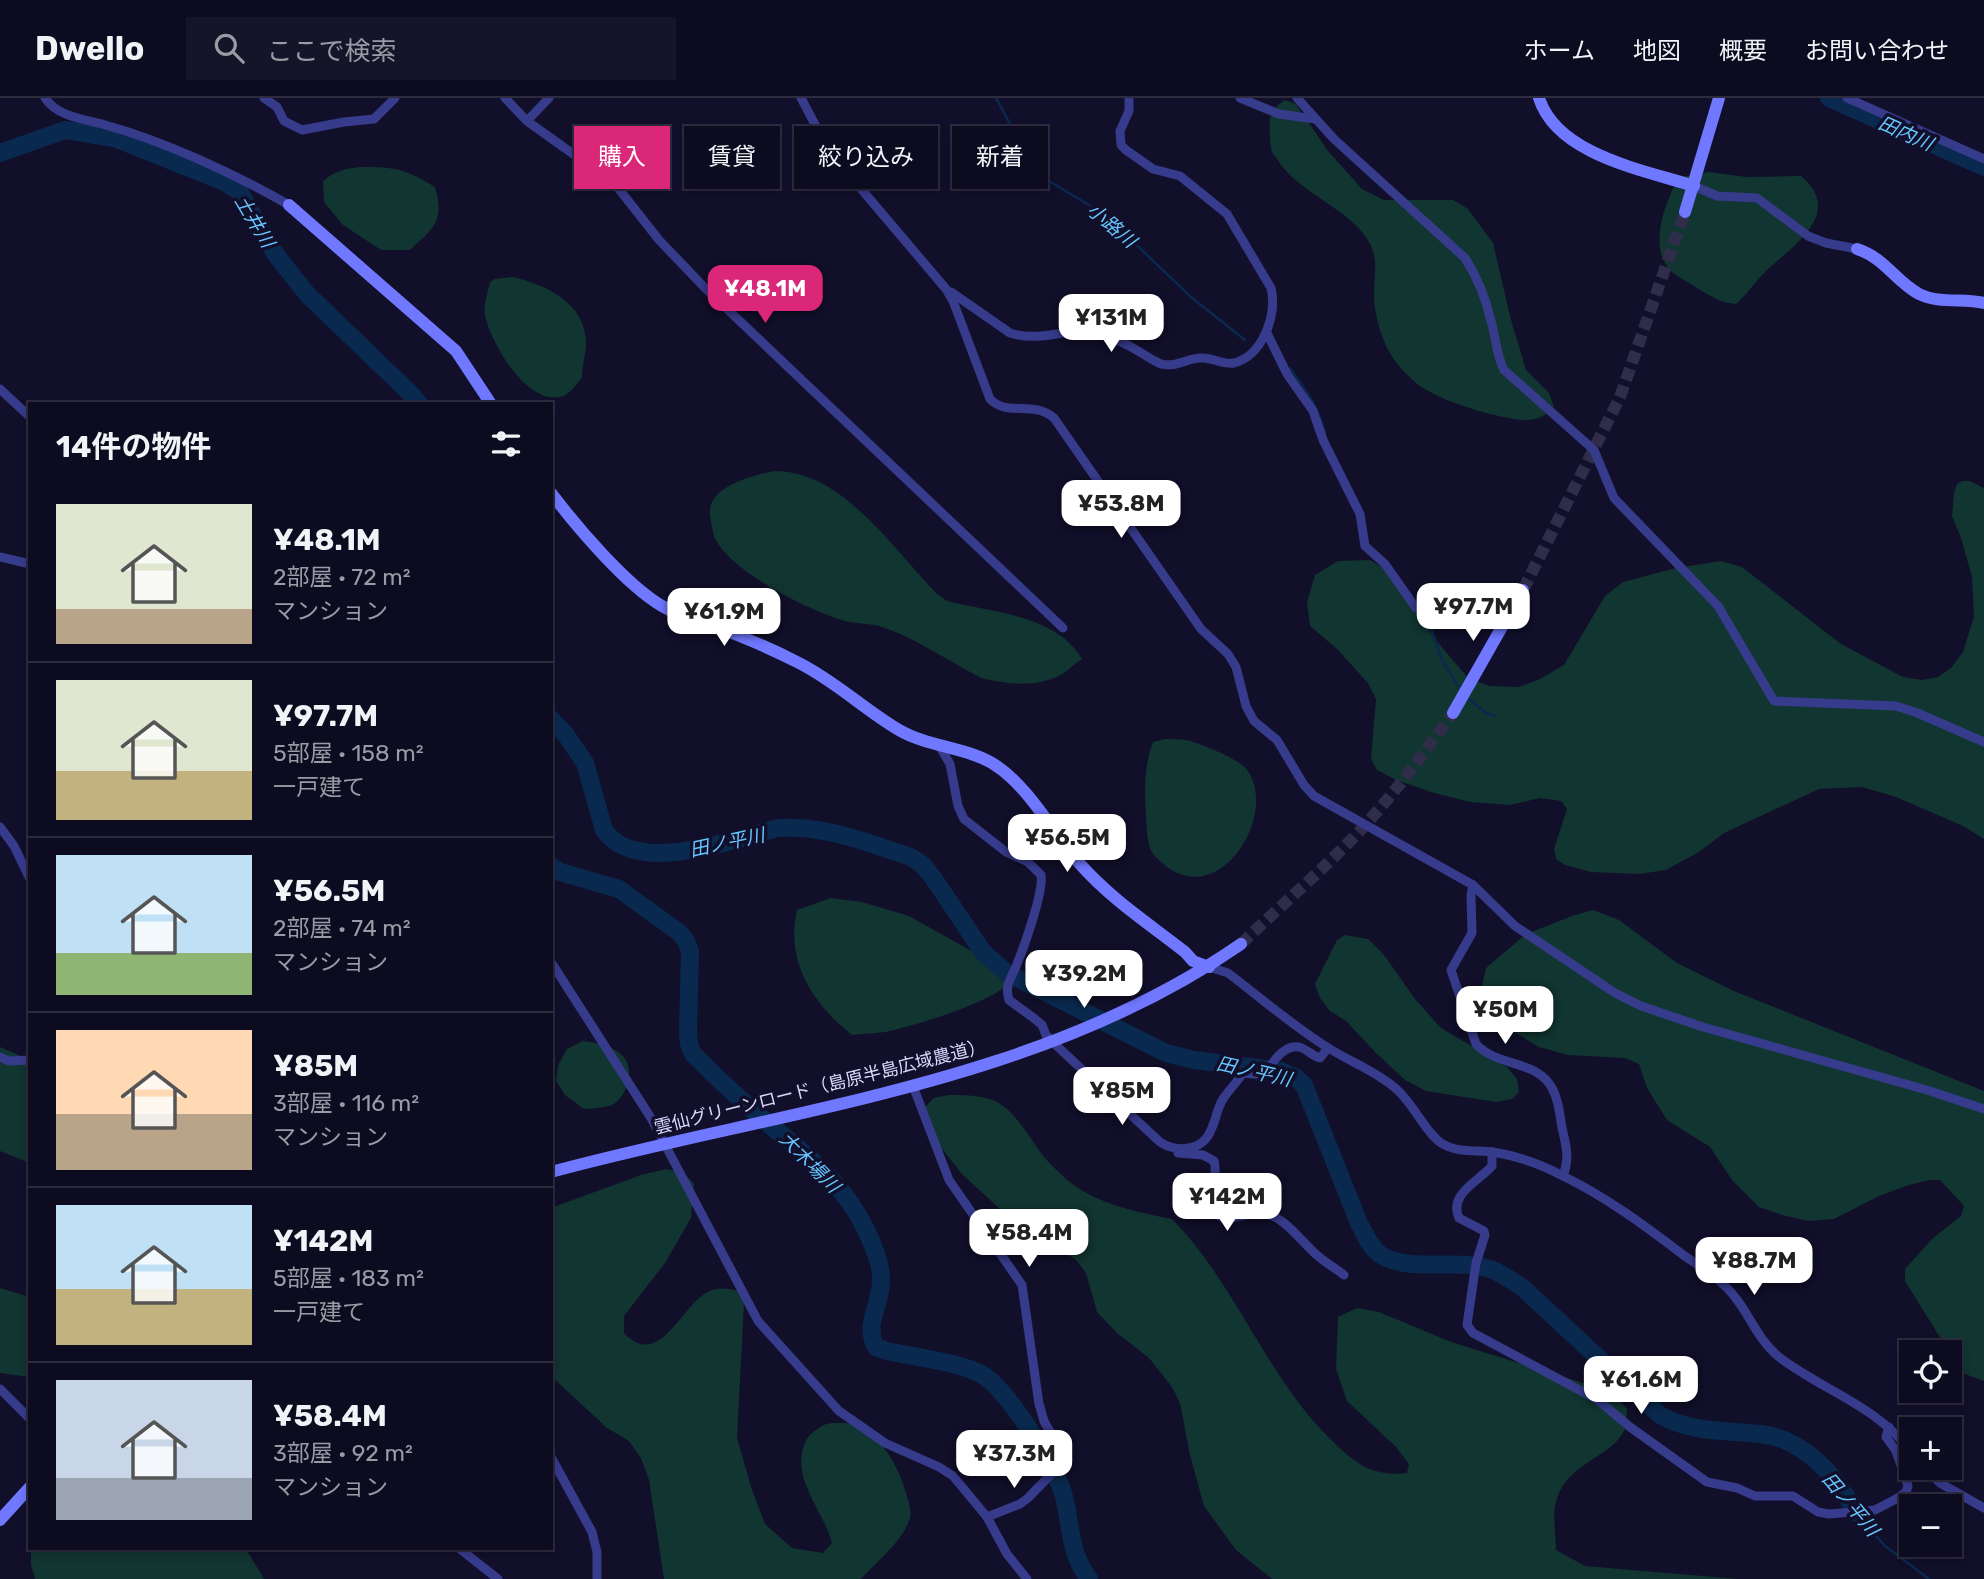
<!DOCTYPE html>
<html lang="ja">
<meta charset="utf-8">
<style>
:root{--surface:#0d0b20;--page:#161429;--text:#f1f3f6;--muted:#9a9ba5;--line:#2d2b3e;--accent:#db2777}
body{margin:0;font-family:Rubik,"Noto Sans JP",sans-serif;background:var(--page);color:var(--text);height:100vh;display:flex;flex-direction:column;font-size:26px;white-space:nowrap}
*{box-sizing:border-box;margin:0}
p{font-size:23px;color:var(--muted)}
.icon{flex:none;width:38px;height:38px;fill:none;stroke:currentColor;stroke-width:2;stroke-linecap:round;stroke-linejoin:round}
.map{position:relative;flex:1;overflow:hidden}
.side{position:absolute;left:28px;top:304px;width:525px;height:1148px;display:flex;flex-direction:column;background:var(--surface);border-radius:0px;box-shadow:0 4px 10px #0003,0 0 0 2px var(--line)}
.side>*{flex:none}
.banner{position:absolute;left:574px;top:28px;width:665px;height:63px;display:flex;gap:14px}
.tools{position:absolute;left:1899px;top:1242px;display:grid;gap:14px}
.tools a{display:grid;place-items:center;width:63px;height:63px;border-radius:0px;background:var(--surface);box-shadow:0 4px 10px #0003,0 0 0 2px var(--line);font-size:35px}
.price{position:absolute;translate:-50% -60px;padding:0 16px;border-radius:14px;background:#fff;color:#222;font-size:23px;line-height:46px;filter:drop-shadow(0 2px 4px #0008)}
.price::after{content:'';position:absolute;left:50%;top:42px;width:21px;height:16px;margin-left:-10px;background:inherit;clip-path:polygon(0 0,100% 0,50% 100%)}
.price.active{background:var(--accent);color:#fff}
ul{padding:0;list-style:none}
li{display:flex;align-items:center;gap:21px;height:175px;padding:0 28px}
li+li{border-top:2px solid var(--line)}
li span{display:grid;place-items:center;flex:none;width:196px;height:140px;border-radius:0px;color:#555}
li>.icon{margin-inline-start:auto}
span .icon{width:84px;height:84px;fill:#fffc;stroke-width:1}
li b{font-size:30px}
h2{display:flex;justify-content:space-between;align-items:center;height:84px;padding:0 28px;font-size:30px}
.tag{padding:0 24px;border-radius:0px;background:var(--surface);box-shadow:0 4px 10px #0003,0 0 0 2px var(--line);font-size:24px;line-height:63px}
.tag.active{background:var(--accent);color:#fff}
header{display:flex;align-items:center;gap:42px;box-sizing:border-box;height:98px;padding:0 35px;background:var(--surface);border-bottom:2px solid var(--line)}
header strong{font-size:33px}
nav{display:flex;gap:38px;margin-inline-start:auto;font-size:24px}
.search{width:490px;height:63px;background:var(--page);display:flex;align-items:center;gap:18px;box-sizing:border-box;padding:0 24px;border-radius:0px;color:var(--muted);font-size:26px}
.map>svg:first-child{display:block}
.green{fill:#113530}
.lines{fill:none;stroke-linecap:round;stroke-linejoin:round}
.stream{stroke:#09294f;stroke-width:2.5}
.river{stroke:#09294f;stroke-width:18}
.secondary-tunnel{stroke:#2f2d4a;stroke-width:12;stroke-dasharray:12 6;stroke-linecap:butt}
.street{stroke:#373b8c;stroke-width:9}
.secondary{stroke:#6f78ff;stroke-width:12}
.labels{text-anchor:middle;stroke-width:7;stroke-linejoin:round;paint-order:stroke}
.street-label{font-size:18px;fill:#d9d8ff;stroke:#110f2a}
.water-label{font-size:19px;font-style:italic;fill:#66c6ff;stroke:#110f2a}
</style>
<header>
<strong>Dwello</strong>
<div class="search"><svg class="icon" aria-label="search" viewBox="0 0 24 24"><circle cx="10" cy="10" r="6"/><path d="M15 15l6 6"/></svg>ここで検索</div>
<nav><a>ホーム</a><a>地図</a><a>概要</a><a>お問い合わせ</a></nav>
</header>
<div class="map">
<svg width="1984" height="1481" viewBox="0 0 1984 1481">
<rect width="100%" height="100%" fill="#110f2a"/>
<g class="green">
<path d="M1285 2 1296 6 1328 53 1362 91 1384 102H1453L1468 111 1493 145 1511 222 1526 272 1549 295 1554 309C1547 317 1538 322 1527 322 1500 322 1436 302 1416 285 1408 278 1397 267 1391 257 1382 242 1375 219 1374 201 1373 180 1380 164 1369 144 1351 112 1305 98 1281 67 1279 63 1274 58 1272 54 1270 48 1270 39 1270 33 1268 18 1273 10 1285 2Z"/>
<path d="M361 69C395 69 406 71 435 89 445 123 434 130 410 152H381L343 127 324 104 323 83C335 73 346 70 361 69Z"/>
<path d="M1709 74 1746 79 1801 78C1845 115 1793 148 1766 173 1755 183 1748 196 1736 206 1720 205 1711 198 1697 190 1689 184 1677 179 1670 172 1648 148 1665 106 1678 80Z"/>
<path d="M513 179C546 187 586 205 586 245 586 256 582 267 582 279 577 286 571 295 563 298 528 310 490 244 485 217 483 207 488 194 490 184L495 181Z"/>
<path d="M775 373C843 373 893 451 937 496L947 503C991 514 1057 517 1082 561 1075 565 1070 571 1064 575 1039 590 1009 587 981 580 952 565 912 538 882 529 870 525 857 526 845 523 810 513 728 473 714 438 712 432 711 423 710 417 707 388 754 377 775 373Z"/>
<path d="M1962 383H1970L1984 390V741L1963 728 1896 699 1862 689 1819 691 1724 735 1699 754 1666 772 1639 776 1591 774 1565 767 1556 761 1554 751 1567 711 1561 703 1540 700 1510 707 1470 704 1434 695 1396 682 1377 672 1371 661 1376 601 1368 585 1337 551 1310 528 1307 504 1315 477 1338 463 1370 462 1387 472 1435 541 1468 580 1490 588 1519 589 1540 581 1564 567 1605 498 1623 484 1676 470 1721 463 1742 469 1841 546 1903 579 1922 582 1938 579 1951 570 1963 554 1974 518 1972 479 1961 440 1952 418 1954 395 1957 386Z"/>
<path d="M1165 641C1172 641 1179 641 1186 642 1200 645 1240 661 1248 673 1278 719 1219 810 1166 768 1152 757 1148 751 1147 733 1145 704 1142 672 1153 644Z"/>
<path d="M831 800 862 804 909 818 977 856 1002 874 1010 885C989 905 920 926 890 933 878 936 864 935 852 937 813 906 785 864 797 812Z"/>
<path d="M1593 812 1619 822 1677 865 1734 893 1984 993V1283L1962 1275 1905 1183V1171L1932 1141 1961 1118 1964 1108 1940 1082H1929L1909 1087 1879 1098 1834 1121 1809 1123 1782 1117 1759 1109 1732 1082 1710 1049 1667 1022 1647 990 1639 966 1625 960 1568 957 1539 949 1511 932 1488 912 1481 893 1486 870 1526 836 1575 817Z"/>
<path d="M1345 837 1368 841 1384 857 1415 901 1441 930 1507 969 1517 981 1519 994 1512 1001 1496 1004 1426 993 1405 982 1376 955 1346 923 1330 913 1320 900 1315 886 1337 842Z"/>
<path d="M583 943C611 946 639 957 626 990 624 996 618 1004 612 1007 604 1010 593 1010 584 1011L565 997 556 983 558 967 567 951Z"/>
<path d="M0 949 30 962V1065L0 1053Z"/>
<path d="M948 997C964 997 980 997 995 1003 1014 1011 1032 1043 1044 1059 1051 1067 1060 1075 1067 1082 1097 1106 1136 1114 1172 1121 1231 1181 1261 1264 1317 1327 1331 1342 1347 1359 1365 1369 1376 1375 1395 1377 1407 1375L1409 1366 1396 1349 1347 1303 1336 1271 1338 1219 1357 1210 1379 1214 1451 1244 1590 1287 1620 1303 1627 1311C1626 1318 1627 1327 1624 1333 1610 1361 1563 1365 1555 1408 1553 1421 1556 1438 1556 1452L1585 1468 1738 1481H1272L1236 1452 1204 1408 1190 1357 1180 1305 1172 1289 1149 1260 1117 1235 1097 1214 1086 1175 1076 1162 1004 1115 962 1076 927 1032 926 1008 934 1000Z"/>
<path d="M666 1071C679 1073 686 1076 694 1086L691 1120 665 1165 624 1218V1235C659 1272 680 1210 706 1195 717 1189 727 1190 739 1193L744 1205 737 1340 752 1392 765 1426 792 1450 823 1455 832 1445C825 1417 796 1386 802 1355 804 1343 809 1336 819 1330 825 1325 831 1325 839 1325 876 1322 901 1371 908 1402 910 1409 912 1417 909 1423 901 1445 876 1464 861 1481H664L649 1382 641 1360 629 1343 607 1330 551 1278V1110L641 1077Z"/>
<path d="M0 1190 30 1199V1279L0 1275Z"/>
<path d="M31 1451H246L264 1481H35L31 1467Z"/>
</g>
<g class="lines">
<g class="stream">
<path d="M996 0 1028 59 1044 80 1104 116 1191 199 1245 242"/>
<path d="M1290 270C1305 291 1319 310 1325 335"/>
<path d="M1422 513 1428 522 1442 562 1458 588"/>
<path d="M1469 601 1486 615 1495 618"/>
<path d="M1857 1416 1885 1448 1929 1481"/>
</g>
<g class="river">
<path d="M1829 0 1984 69"/>
<path d="M0 55 65 32 114 40 224 84 239 93 276 157 307 196 413 298 419 306"/>
<path d="M551 621 566 637 585 665 604 732C636 779 733 741 778 730 829 728 864 744 911 759L923 767 934 781 983 854 1007 875 1166 955 1194 962 1281 973 1295 979 1304 987 1359 1125C1365 1136 1370 1150 1381 1157 1410 1175 1457 1160 1490 1171 1502 1175 1512 1183 1523 1190L1660 1317C1691 1335 1725 1332 1760 1336 1803 1340 1837 1378 1856 1415"/>
<path d="M551 768 560 774 619 791 680 835 686 843 690 853 688 933 689 946 693 956C714 976 734 997 756 1015 808 1060 852 1087 876 1156 881 1168 882 1180 880 1192 877 1213 865 1229 876 1249L887 1253C914 1259 958 1264 981 1276 1006 1289 1055 1367 1063 1395 1072 1427 1068 1453 1089 1481"/>
</g>
<g class="secondary-tunnel">
<path d="M1523 492 1620 299 1685 114"/>
<path d="M1241 846C1277 811 1316 778 1351 742 1389 703 1421 659 1453 615"/>
</g>
<g class="street">
<path d="M45 0C57 18 82 21 102 26 164 43 233 75 289 107"/>
<path d="M264 0 277 9 284 23 302 32 344 24 374 21 395 0"/>
<path d="M505 0 527 23 615 86 659 142 706 191 1063 530"/>
<path d="M801 0 829 53 946 191 953 203 990 301C1007 319 1033 302 1054 320L1201 531 1228 556 1236 569 1246 608 1254 623 1277 642 1304 687 1314 698 1473 787 1515 828 1615 895 1641 908 1703 929 1927 992 1984 1011"/>
<path d="M1240 0 1279 16 1315 21"/>
<path d="M1297 0 1334 41 1465 160C1477 179 1486 201 1491 223 1496 240 1496 256 1504 272L1594 352 1614 400 1718 508 1774 603 1896 608 1915 614 1984 644"/>
<path d="M1847 0 1984 61"/>
<path d="M527 23 549 0"/>
<path d="M1694 88 1717 98 1757 100 1808 138 1826 145 1857 151"/>
<path d="M951 194 1010 235C1041 245 1066 229 1094 235 1110 238 1129 247 1143 256 1149 260 1154 263 1161 266 1177 270 1188 259 1203 260 1214 260 1223 267 1234 265 1262 258 1278 217 1271 190L1227 116 1180 78 1153 71 1126 52 1121 47 1120 33 1129 13V0"/>
<path d="M1267 235 1287 276 1313 313 1323 342 1360 416 1365 448 1385 466 1416 510 1420 511C1431 506 1445 497 1457 496 1470 495 1491 523 1500 532"/>
<path d="M0 291 30 319"/>
<path d="M0 459 30 466"/>
<path d="M940 649 950 666 958 708 964 721 1006 754 1028 764 1041 777C1044 793 1024 849 1017 866 1012 880 1004 886 1009 902L1035 921 1042 927 1046 937 1059 950 1160 1044C1177 1055 1203 1053 1211 1032 1216 1022 1217 1010 1223 1001 1229 992 1237 984 1243 975L1265 977C1271 966 1283 946 1299 949 1307 951 1312 958 1320 960L1328 950"/>
<path d="M0 729 14 748 30 781"/>
<path d="M1473 787 1471 797 1472 835 1451 872 1476 946C1498 970 1538 961 1553 992 1559 1003 1560 1018 1562 1030 1566 1047 1570 1060 1563 1078"/>
<path d="M551 864 651 1020 758 1223 839 1313 885 1345 939 1369 953 1378 987 1419 1007 1456 1027 1481"/>
<path d="M1209 869 1228 875C1261 900 1294 929 1330 951 1351 964 1375 973 1394 989 1413 1004 1424 1033 1441 1045 1457 1055 1475 1052 1493 1054 1517 1058 1541 1066 1563 1078 1606 1099 1644 1127 1682 1156 1696 1166 1712 1176 1725 1188 1747 1208 1755 1240 1779 1259 1822 1292 1879 1309 1911 1354"/>
<path d="M0 959 9 963 30 962"/>
<path d="M913 988 949 1082 1022 1187 1039 1306C1041 1311 1042 1317 1044 1323 1051 1338 1068 1352 1058 1369L1028 1400 1020 1406 987 1419"/>
<path d="M1492 1054V1068C1479 1083 1448 1096 1459 1120L1484 1133 1485 1137 1476 1165 1467 1227 1473 1235 1598 1302 1630 1329 1707 1384 1737 1390 1755 1398H1793L1818 1414 1829 1416 1875 1412 1896 1401 1906 1394 1908 1388 1896 1353 1886 1339 1889 1329"/>
<path d="M1178 1055 1203 1057 1214 1063C1220 1083 1201 1096 1208 1108 1222 1131 1245 1113 1263 1115 1286 1119 1301 1144 1318 1158 1326 1165 1335 1170 1344 1177"/>
<path d="M0 1291 30 1321"/>
<path d="M551 1359 592 1434 597 1454V1481"/>
<path d="M1924 1370 1940 1385 1984 1410"/>
<path d="M460 1451 498 1481"/>
</g>
<g class="secondary">
<path d="M1539 0C1557 57 1644 72 1694 88"/>
<path d="M289 107 456 253 491 306"/>
<path d="M1685 114 1719 0"/>
<path d="M1857 151C1885 160 1895 183 1919 196 1939 206 1963 200 1984 205"/>
<path d="M551 395C577 429 626 487 662 508 677 517 695 521 711 527 741 538 770 550 799 565 835 583 865 612 899 632 930 650 970 649 998 669 1029 690 1055 737 1080 766 1111 801 1148 825 1185 854L1193 863 1209 869"/>
<path d="M1453 615 1523 492"/>
<path d="M551 1074C784 1011 1038 987 1241 846"/>
<path d="M0 1422 30 1389"/>
</g>
</g>
<g class="labels">
<g class="street-label">
<text transform="translate(820 989) rotate(-14)" y="6">雲仙グリーンロード（島原半島広域農道）</text>
</g>
<g class="water-label">
<text transform="translate(1906 35) rotate(24)" y="7">田内川</text>
<text transform="translate(255 123) rotate(59)" y="7">土井川</text>
<text transform="translate(1112 127) rotate(40)" y="7">小路川</text>
<text transform="translate(727 744) rotate(-12)" y="7">田ノ平川</text>
<text transform="translate(1254 973) rotate(13)" y="7">田ノ平川</text>
<text transform="translate(810 1064) rotate(45)" y="7">大木場川</text>
<text transform="translate(1851 1406) rotate(50)" y="7">田ノ平川</text>
</g>
</g>
</svg>
<div class="tools">
<a><svg class="icon" aria-label="locate" viewBox="0 0 24 24"><circle cx="12" cy="12" r="6"/><path d="M12 2v4M12 18v4M2 12h4M18 12h4"/></svg></a>
<a>+</a>
<a>−</a>
</div>
<b class="price active" style="left:765px;top:227px">¥48.1M</b>
<b class="price" style="left:1111px;top:256px">¥131M</b>
<b class="price" style="left:1121px;top:442px">¥53.8M</b>
<b class="price" style="left:1473px;top:545px">¥97.7M</b>
<b class="price" style="left:724px;top:550px">¥61.9M</b>
<b class="price" style="left:1067px;top:776px">¥56.5M</b>
<b class="price" style="left:1084px;top:912px">¥39.2M</b>
<b class="price" style="left:1505px;top:948px">¥50M</b>
<b class="price" style="left:1122px;top:1029px">¥85M</b>
<b class="price" style="left:1227px;top:1135px">¥142M</b>
<b class="price" style="left:1029px;top:1171px">¥58.4M</b>
<b class="price" style="left:1754px;top:1199px">¥88.7M</b>
<b class="price" style="left:1641px;top:1318px">¥61.6M</b>
<b class="price" style="left:1014px;top:1392px">¥37.3M</b>
<div class="banner">
<a class="tag active">購入</a>
<a class="tag">賃貸</a>
<a class="tag">絞り込み</a>
<a class="tag">新着</a>
</div>
<section class="side">
<h2>14件の物件<svg class="icon" aria-label="filters" viewBox="0 0 24 24"><path d="M4 7h16M4 17h16"/><circle cx="9" cy="7" r="2"/><circle cx="15" cy="17" r="2"/></svg></h2>
<ul>
<li><span style="background:linear-gradient(#dfe7d0 75%,#b9a48a 0)"><svg class="icon" aria-label="home" viewBox="0 0 24 24"><path d="M3 11l9-7 9 7M6 9v11h12V9"/></svg></span><div><b>¥48.1M</b><p>2部屋 · 72 m²</p><p>マンション</p></div></li>
<li><span style="background:linear-gradient(#dfe7d0 65%,#c2b280 0)"><svg class="icon" aria-label="home" viewBox="0 0 24 24"><path d="M3 11l9-7 9 7M6 9v11h12V9"/></svg></span><div><b>¥97.7M</b><p>5部屋 · 158 m²</p><p>一戸建て</p></div></li>
<li><span style="background:linear-gradient(#bfe0f5 70%,#8fb573 0)"><svg class="icon" aria-label="home" viewBox="0 0 24 24"><path d="M3 11l9-7 9 7M6 9v11h12V9"/></svg></span><div><b>¥56.5M</b><p>2部屋 · 74 m²</p><p>マンション</p></div></li>
<li><span style="background:linear-gradient(#ffd9b3 60%,#b9a48a 0)"><svg class="icon" aria-label="home" viewBox="0 0 24 24"><path d="M3 11l9-7 9 7M6 9v11h12V9"/></svg></span><div><b>¥85M</b><p>3部屋 · 116 m²</p><p>マンション</p></div></li>
<li><span style="background:linear-gradient(#bfe0f5 60%,#c2b280 0)"><svg class="icon" aria-label="home" viewBox="0 0 24 24"><path d="M3 11l9-7 9 7M6 9v11h12V9"/></svg></span><div><b>¥142M</b><p>5部屋 · 183 m²</p><p>一戸建て</p></div></li>
<li><span style="background:linear-gradient(#c9d6e8 70%,#9aa5b1 0)"><svg class="icon" aria-label="home" viewBox="0 0 24 24"><path d="M3 11l9-7 9 7M6 9v11h12V9"/></svg></span><div><b>¥58.4M</b><p>3部屋 · 92 m²</p><p>マンション</p></div></li>
</ul>
</section>
</div>
